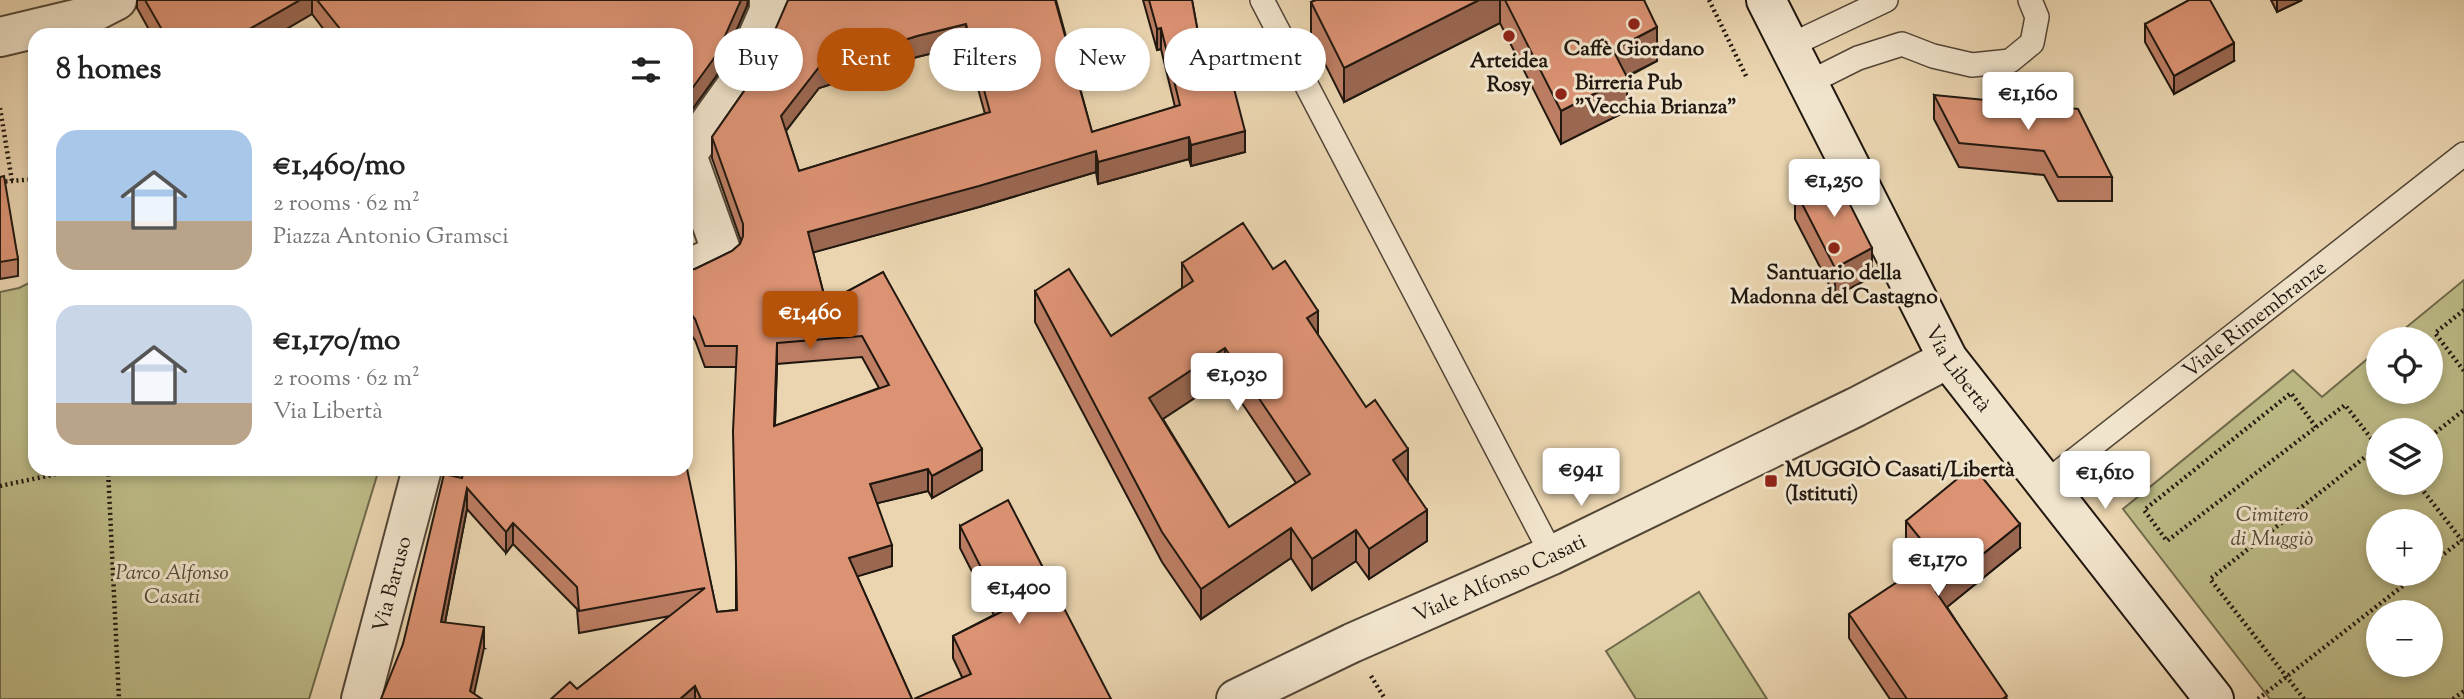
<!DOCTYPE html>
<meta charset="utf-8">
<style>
:root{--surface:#fff;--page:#f6f6f6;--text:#222;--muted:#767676;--accent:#b45309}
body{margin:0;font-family:"Sorts Mill Goudy",serif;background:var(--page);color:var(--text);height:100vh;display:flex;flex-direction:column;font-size:26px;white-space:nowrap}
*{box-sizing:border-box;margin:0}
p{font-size:23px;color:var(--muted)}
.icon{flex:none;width:38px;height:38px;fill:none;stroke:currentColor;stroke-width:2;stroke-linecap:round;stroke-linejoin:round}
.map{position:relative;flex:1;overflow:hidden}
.side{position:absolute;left:28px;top:28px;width:665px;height:448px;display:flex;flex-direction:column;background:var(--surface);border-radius:21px;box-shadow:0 4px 10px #0003}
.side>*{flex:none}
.guide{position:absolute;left:714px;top:28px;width:665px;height:63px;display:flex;gap:14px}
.tools{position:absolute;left:2366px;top:327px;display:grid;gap:14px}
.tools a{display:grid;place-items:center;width:77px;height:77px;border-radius:50%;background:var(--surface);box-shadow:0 4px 10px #0003;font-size:35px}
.price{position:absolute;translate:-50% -60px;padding:0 16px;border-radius:7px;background:#fff;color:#222;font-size:23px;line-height:46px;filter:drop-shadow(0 2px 4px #0008)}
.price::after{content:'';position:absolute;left:50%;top:42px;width:21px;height:16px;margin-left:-10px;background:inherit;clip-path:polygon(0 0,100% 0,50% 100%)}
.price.current{background:var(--accent);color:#fff}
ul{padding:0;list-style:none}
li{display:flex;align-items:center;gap:21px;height:175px;padding:0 28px}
li span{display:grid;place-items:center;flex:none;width:196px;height:140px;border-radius:21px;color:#555}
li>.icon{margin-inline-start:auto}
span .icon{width:84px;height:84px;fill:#fffc;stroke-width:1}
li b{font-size:30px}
h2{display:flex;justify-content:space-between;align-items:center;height:84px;padding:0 28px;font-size:30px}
.tag{padding:0 24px;border-radius:32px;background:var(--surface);box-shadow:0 4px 10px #0003;font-size:24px;line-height:63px}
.tag.current{background:var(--accent);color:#fff}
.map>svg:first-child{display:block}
.green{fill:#bdbb87;stroke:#6e694b;stroke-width:2;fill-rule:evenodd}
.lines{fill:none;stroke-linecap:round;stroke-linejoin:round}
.lane-casing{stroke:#524637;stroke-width:26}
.street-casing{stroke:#524637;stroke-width:42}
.secondary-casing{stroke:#20170f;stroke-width:42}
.path{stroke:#20170f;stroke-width:4.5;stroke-dasharray:2 3.5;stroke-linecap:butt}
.lane{stroke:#f1e4cc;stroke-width:23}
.street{stroke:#f1e4cc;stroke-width:38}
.secondary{stroke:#f1e4cc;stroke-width:38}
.wall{fill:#bd7e64;stroke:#20170f;stroke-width:2;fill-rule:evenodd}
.shaded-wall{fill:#9a6751;stroke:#20170f;stroke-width:2}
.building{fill:#dc9374;stroke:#20170f;stroke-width:2;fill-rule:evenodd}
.poi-dot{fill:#8f2418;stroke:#f1e4cc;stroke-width:2.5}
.labels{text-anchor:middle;stroke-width:6;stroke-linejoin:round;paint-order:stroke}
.poi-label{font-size:21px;font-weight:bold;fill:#20170f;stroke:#f1e4cc}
.street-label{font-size:21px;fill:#20170f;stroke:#f1e4cc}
.park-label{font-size:21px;font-style:italic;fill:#4f4833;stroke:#f1e4cc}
</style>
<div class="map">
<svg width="2464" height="699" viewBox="0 0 2464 699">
<rect width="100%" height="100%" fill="#ead5b0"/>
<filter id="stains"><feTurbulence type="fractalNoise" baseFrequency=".00286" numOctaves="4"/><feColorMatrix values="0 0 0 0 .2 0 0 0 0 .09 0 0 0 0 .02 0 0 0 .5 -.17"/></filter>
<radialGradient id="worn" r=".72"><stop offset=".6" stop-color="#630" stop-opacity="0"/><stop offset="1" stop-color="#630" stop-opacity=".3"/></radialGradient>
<g class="green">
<path d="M35 280V469H379L309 699H0V292L19 288Z"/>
<path d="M2464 280V699H2270L2123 509 2293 370 2322 397 2378 350V392H2431V340L2392 339ZM2378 430H2431V483H2378ZM2378 522H2431V574H2378ZM2431 612V665H2378V612Z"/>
<path d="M1699 592 1767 699H1636L1606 651Z"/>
</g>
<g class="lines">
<defs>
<g id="lane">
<path d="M1262 0 1552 555"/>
<path d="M1789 46 1886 0"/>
<path d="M1808 83 1858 58 1902 44 1933 56 1972 65 2010 61 2032 43 2037 17 2030 0"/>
<path id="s1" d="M2045 483 2464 154"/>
</g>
<g id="street">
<path d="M0 37 84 17 117 0"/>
<path d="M686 156 736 86 769 11V0"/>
<path d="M686 270 722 253 687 155"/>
<path id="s2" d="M361 699 422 469"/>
<path id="s3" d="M1236 699 1352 643 1552 555 1856 407 1948 359"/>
</g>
<g id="secondary">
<path id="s4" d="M1766 0 1948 359 2214 699"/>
</g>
</defs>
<use href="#lane" class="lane-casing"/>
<use href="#street" class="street-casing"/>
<use href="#secondary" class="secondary-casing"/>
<g class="path">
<path d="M1709 0 1747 78"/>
<path d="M0 108 12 181"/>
<path d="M0 182 35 179"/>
<path d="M2464 310 2435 333 2464 371"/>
<path d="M2316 427 2291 393 2144 510 2167 541 2345 405 2378 447"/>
<path d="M2431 436 2464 410"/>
<path d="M108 469 119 699"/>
<path d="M2417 483 2464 543"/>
<path d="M0 486 80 469"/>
<path d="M2431 564 2462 540"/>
<path d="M1371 676 1385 699"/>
<path d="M2258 699 2418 574"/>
<path d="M2304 699 2210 579 2378 447"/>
<path d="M2453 699 2464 691"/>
</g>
<use href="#lane" class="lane"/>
<use href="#street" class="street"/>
<use href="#secondary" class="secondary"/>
</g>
<g class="wall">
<path d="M137 0H748L747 6 717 75 686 118V35H328L312 14 276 35H152L137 8Z"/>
<path d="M1056 0 1092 132 1175 107 1161 49 1157 50 1143 0H1192L1203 60 1245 152 1191 166 1189 159 1098 184 1096 172 979 207 813 252 826 303 883 272 982 470 932 498 928 491 877 503 892 566 857 576 912 699H551L577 689 670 616 579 633 577 609 513 544 506 553 467 509 445 622 484 648 403 644 462 478 686 469 717 612 736 610V367H705L695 340 686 329V270L695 269 732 251 740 244 741 241 712 158V137L756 74ZM966 45 985 114 799 171 786 131 819 88 917 57ZM862 357 879 388 775 426 777 364Z"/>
<path d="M1316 0H1644L1657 61 1627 77V111L1561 144 1500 23 1344 102 1311 36V2Z"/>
<path d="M2271 0H2302L2277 12Z"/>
<path d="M2145 24 2234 61 2174 94 2145 42Z"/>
<path d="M1934 95 2112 177V201H2058L2044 175 1959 167 1934 119Z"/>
<path d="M0 177 18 259V276L0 279Z"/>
<path d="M1795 190 1872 277 1835 296 1795 219Z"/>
<path d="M1182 263 1318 335 1408 480 1407 481 1427 541 1369 579 1356 561 1312 590 1291 558 1201 619 1162 562 1035 322V291L1111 336 1182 288ZM1225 378 1296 483 1229 527 1163 419Z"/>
<path d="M1906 521 2020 548 1947 607 2007 699H1890L1849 638V614L1923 565 1906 545Z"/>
<path d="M960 526 1111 699 962 677 953 658V636L994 615 960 548Z"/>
</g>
<g class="shaded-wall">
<path d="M300 0H312V14L276 35H239Z"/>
<path d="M741 0H748L747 6 717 75 686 118V97Z"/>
<path d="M1479 0H1500V23L1344 102V68Z"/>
<path d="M2277 0H2302L2277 12Z"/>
<path d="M966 24V45L917 57 819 88 781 137V116L819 67 917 36Z"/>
<path d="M1657 27V61L1613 83V50Z"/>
<path d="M1161 28V49L1157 50V29Z"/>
<path d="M2234 43V61L2174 94V76Z"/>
<path d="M1627 77V111L1561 144V111Z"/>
<path d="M1245 131V152L1191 166V145Z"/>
<path d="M1189 137V159L1098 184V162Z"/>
<path d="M1096 151V172L979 207 808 254V232Z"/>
<path d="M1872 248V277L1835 296V268Z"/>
<path d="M1318 311V341L1307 318Z"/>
<path d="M777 343V364L774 447V426Z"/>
<path d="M1225 348V378L1149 428V398Z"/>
<path d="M982 449V470L932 498V476Z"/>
<path d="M1408 449V480L1393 490V460Z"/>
<path d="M928 469V491L870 505V484Z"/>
<path d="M467 488V509L441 643V622Z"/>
<path d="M1427 510V541L1369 579V549Z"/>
<path d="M513 523V544L506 553V532Z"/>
<path d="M2020 524V548L1936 616V592Z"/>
<path d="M1291 528V558L1201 619V589Z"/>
<path d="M1356 530V561L1312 590V559Z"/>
<path d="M892 545V566L849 579V558Z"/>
<path d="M484 627V648L473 699 470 691Z"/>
<path d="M695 686V699H680Z"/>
</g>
<g class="building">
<path d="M145 0H300L239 35H165Z"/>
<path d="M317 0H741L717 54 686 97V35H345Z"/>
<path d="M788 0H1055L1092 132 1180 105 1161 28 1157 29 1149 0H1192L1203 60 1225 54 1245 131 1191 145 1189 137 1098 162 1096 151 979 186 808 232 826 303 883 272 982 449 932 476 928 469 870 484 892 545 849 558 912 699H701L695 686 680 699H551L570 682 577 689 705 588 579 611 577 587 513 523 506 532 467 488 441 622 484 627 470 691 482 699H381L403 644 444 474 462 478 464 469H686V464L717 612 737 610 733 431 737 346H705L695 319 686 308V270L695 269 732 251 740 244 743 236V224L712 137 756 74ZM966 24 990 112 799 171 781 116 819 67 917 36ZM862 336 889 385 774 426 777 343Z"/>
<path d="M1316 0H1479L1344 68 1311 2Z"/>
<path d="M1505 0H1644L1657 27 1613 50 1627 77 1561 111Z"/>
<path d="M2189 0H2210L2234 43 2174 76 2145 24Z"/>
<path d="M1934 95 2078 109 2112 177H2058L2044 151 1959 143Z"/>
<path d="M1833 171 1872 248 1835 268 1795 190Z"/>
<path d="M4 176 18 259 0 262V177Z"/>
<path d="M1243 223 1273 269 1285 261 1318 311 1307 318 1366 407 1375 400 1408 449 1393 460 1427 510 1369 549 1356 530 1312 559 1291 528 1201 589 1162 532 1035 291 1069 269 1111 336 1193 281 1182 263ZM1225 348 1310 474 1229 527 1149 398Z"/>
<path d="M1973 466 2020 524 1936 592 2007 696 2002 699H1907L1849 614 1935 557 1906 521Z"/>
<path d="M1008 500 1111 699H914L971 674 953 636 1003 611 960 526Z"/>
</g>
<g class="poi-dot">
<circle cx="1634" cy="24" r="7"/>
<circle cx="1509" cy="36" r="7"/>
<circle cx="1561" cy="94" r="7"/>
<circle cx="1834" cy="248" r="7"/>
<rect x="1764" y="474" width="14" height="14" rx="3.5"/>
</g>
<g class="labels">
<g class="poi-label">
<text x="1634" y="55">Caffè Giordano</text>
<text x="1509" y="67">Arteidea<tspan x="1509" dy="24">Rosy</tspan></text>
<text x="1575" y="89" text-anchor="start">Birreria Pub<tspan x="1575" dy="24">"Vecchia Brianza"</tspan></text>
<text x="1834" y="279">Santuario della<tspan x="1834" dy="24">Madonna del Castagno</tspan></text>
<text x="1785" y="476" text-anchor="start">MUGGIÒ Casati/Libertà<tspan x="1785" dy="24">(Istituti)</tspan></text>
</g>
<g class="street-label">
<text dy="7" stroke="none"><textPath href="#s1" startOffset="266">Viale Rimembranze</textPath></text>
<text dy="7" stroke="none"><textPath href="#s4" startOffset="416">Via Libertà</textPath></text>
<text dy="7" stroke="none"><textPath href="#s3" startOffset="290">Viale Alfonso Casati</textPath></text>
<text dy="7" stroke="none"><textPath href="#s2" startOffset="119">Via Baruso</textPath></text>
</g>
<g class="park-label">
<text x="2272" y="521">Cimitero<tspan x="2272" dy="24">di Muggiò</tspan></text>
<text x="172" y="579">Parco Alfonso<tspan x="172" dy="24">Casati</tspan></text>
</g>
</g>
<rect width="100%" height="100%" filter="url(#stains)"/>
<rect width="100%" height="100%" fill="url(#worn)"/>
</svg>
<div class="tools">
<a><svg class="icon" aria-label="locate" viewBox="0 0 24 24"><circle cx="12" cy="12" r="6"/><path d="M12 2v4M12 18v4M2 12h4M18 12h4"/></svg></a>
<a><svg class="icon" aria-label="layers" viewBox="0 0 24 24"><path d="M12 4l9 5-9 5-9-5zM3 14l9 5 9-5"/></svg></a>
<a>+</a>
<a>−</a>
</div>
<b class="price" style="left:2028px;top:132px">€1,160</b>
<b class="price" style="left:1834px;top:219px">€1,250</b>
<b class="price current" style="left:810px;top:351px">€1,460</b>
<b class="price" style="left:1237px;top:413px">€1,030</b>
<b class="price" style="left:1581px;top:508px">€941</b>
<b class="price" style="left:2105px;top:511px">€1,610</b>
<b class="price" style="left:1938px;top:598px">€1,170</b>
<b class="price" style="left:1019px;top:626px">€1,400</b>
<div class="guide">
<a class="tag">Buy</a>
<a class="tag current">Rent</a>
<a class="tag">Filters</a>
<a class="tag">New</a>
<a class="tag">Apartment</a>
</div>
<section class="side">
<h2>8 homes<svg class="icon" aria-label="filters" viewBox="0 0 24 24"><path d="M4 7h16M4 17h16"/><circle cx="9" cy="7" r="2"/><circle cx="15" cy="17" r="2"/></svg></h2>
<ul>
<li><span style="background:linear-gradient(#a9c7e8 65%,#b9a48a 0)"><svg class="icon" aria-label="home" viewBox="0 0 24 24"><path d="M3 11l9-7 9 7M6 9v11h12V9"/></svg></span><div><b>€1,460/mo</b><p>2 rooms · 62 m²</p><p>Piazza Antonio Gramsci</p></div></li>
<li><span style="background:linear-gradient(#c9d6e8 70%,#b9a48a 0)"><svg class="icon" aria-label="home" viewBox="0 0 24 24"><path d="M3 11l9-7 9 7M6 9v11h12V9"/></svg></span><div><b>€1,170/mo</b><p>2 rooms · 62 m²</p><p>Via Libertà</p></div></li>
</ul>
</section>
</div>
